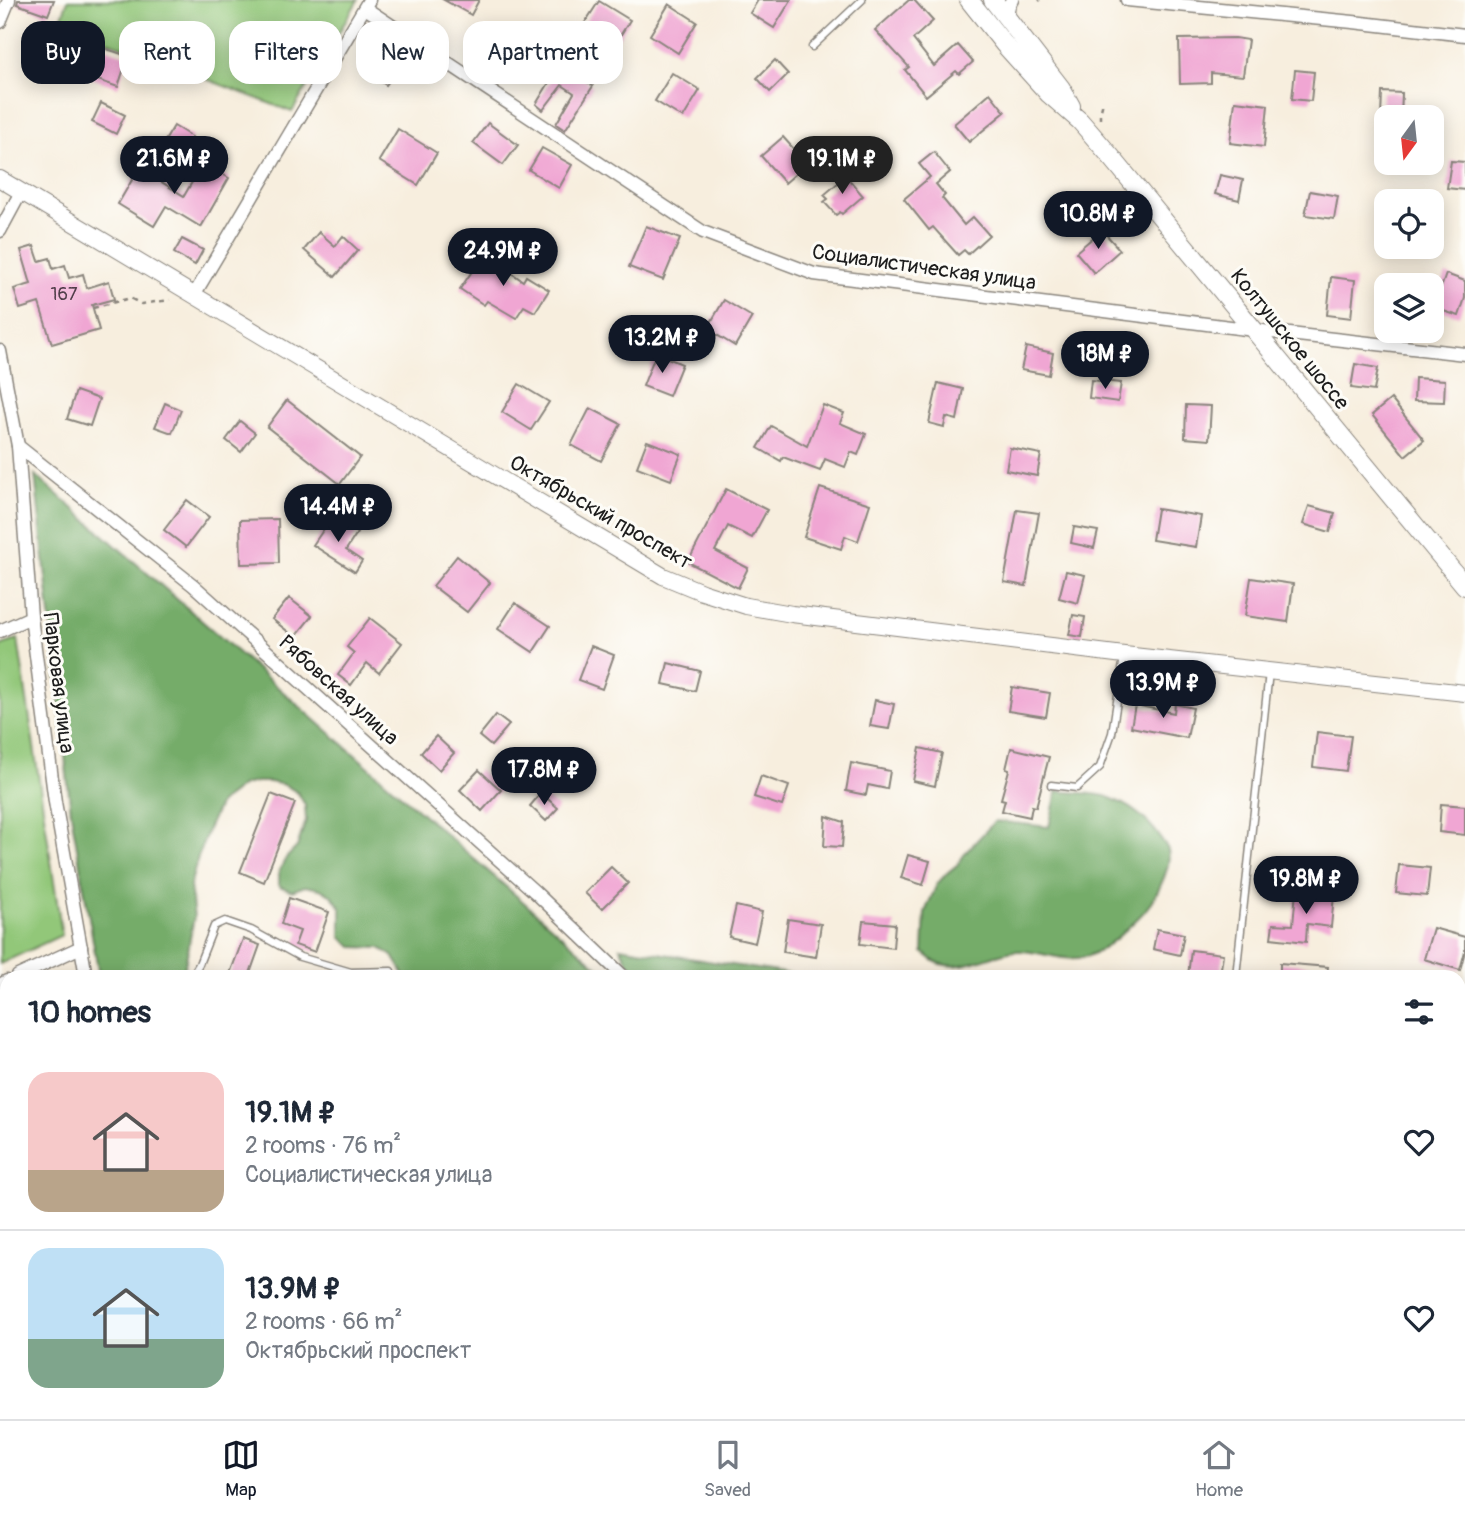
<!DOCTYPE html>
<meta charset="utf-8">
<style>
:root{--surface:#fff;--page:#f2f2f3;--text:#1f2937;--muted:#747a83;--line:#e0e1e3;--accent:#111827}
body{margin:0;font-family:Pangolin,sans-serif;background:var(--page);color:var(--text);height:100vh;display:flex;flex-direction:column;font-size:26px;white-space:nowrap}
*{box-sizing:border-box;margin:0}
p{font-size:23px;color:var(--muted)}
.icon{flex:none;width:38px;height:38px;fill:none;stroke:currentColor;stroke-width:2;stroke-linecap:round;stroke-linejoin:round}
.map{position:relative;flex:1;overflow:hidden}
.drawer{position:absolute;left:0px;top:970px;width:1466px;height:450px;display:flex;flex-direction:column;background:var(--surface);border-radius:21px 21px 0 0;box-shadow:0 4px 18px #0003}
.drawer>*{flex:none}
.top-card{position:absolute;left:21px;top:21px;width:700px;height:63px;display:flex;gap:14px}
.needle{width:46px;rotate:195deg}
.tools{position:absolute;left:1374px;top:105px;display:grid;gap:14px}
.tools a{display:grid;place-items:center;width:70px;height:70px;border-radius:14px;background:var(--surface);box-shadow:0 4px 18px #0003;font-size:35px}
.price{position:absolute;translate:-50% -60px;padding:0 16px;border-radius:24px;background:var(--accent);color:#fff;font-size:23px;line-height:46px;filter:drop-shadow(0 2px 4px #0008)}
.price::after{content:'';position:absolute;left:50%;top:42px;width:21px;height:16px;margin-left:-10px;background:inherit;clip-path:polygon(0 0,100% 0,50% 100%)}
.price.active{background:#222;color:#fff}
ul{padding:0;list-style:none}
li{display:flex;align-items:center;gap:21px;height:175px;padding:0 28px}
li+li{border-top:2px solid var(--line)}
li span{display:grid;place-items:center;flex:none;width:196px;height:140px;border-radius:21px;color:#555}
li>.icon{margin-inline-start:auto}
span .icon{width:84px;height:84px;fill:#fffc;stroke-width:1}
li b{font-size:30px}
h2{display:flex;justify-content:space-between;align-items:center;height:84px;padding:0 28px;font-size:30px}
.pill{padding:0 24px;border-radius:21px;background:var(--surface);box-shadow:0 4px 18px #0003;font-size:24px;line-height:63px}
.pill.active{background:var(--accent);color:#fff}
.menu{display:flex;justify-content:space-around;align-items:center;height:98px;border-top:2px solid var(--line);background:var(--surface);font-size:19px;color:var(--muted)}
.menu a{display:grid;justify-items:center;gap:4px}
.menu .active{color:var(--accent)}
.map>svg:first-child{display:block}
.green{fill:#92c779;stroke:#57724a;stroke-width:2}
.forest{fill:#75ac69;stroke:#486442;stroke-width:2}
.building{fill:#f0a6d3}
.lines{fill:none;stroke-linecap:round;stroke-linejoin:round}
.service-casing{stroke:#8a857d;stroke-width:9}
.minor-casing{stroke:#8a857d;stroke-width:15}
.tertiary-casing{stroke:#8a857d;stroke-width:18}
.secondary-casing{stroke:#8a857d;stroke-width:20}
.path{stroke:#8a857d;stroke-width:2.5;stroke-dasharray:5 5;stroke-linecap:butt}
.service{stroke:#fff;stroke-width:6}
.minor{stroke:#fff;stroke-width:12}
.tertiary{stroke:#fff;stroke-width:16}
.secondary{stroke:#fff;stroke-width:18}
.labels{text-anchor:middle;stroke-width:6;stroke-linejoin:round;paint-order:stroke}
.number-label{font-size:18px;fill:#513e4a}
.street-label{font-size:21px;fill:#1c1c1c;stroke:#fdfcf7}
</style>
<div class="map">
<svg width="1465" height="1419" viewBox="0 0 1465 1419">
<rect width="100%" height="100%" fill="#fdfcf7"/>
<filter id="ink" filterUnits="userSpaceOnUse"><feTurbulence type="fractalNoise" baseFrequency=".0143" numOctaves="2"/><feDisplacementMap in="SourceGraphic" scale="14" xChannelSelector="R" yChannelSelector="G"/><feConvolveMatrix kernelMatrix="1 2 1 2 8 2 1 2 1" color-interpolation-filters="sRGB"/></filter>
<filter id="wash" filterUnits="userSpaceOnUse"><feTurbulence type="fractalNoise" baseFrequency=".00686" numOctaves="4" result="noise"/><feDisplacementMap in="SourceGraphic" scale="28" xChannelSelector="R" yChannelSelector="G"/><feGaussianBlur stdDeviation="1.57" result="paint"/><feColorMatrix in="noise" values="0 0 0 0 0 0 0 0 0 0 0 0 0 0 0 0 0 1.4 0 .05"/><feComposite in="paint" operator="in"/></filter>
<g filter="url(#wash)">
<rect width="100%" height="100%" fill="#f7eede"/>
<g class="green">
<path d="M68 0H358L292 112 60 23Z"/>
<path d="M18 639 62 935 0 964V646Z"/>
<path d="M929 1412H1028L1032 1419H933Z"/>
</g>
<g class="forest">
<path d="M35 475 608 976H405L393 956 380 948 353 947 341 937V907L332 896 320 889 305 886 292 891 279 886V871L286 858 297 847 306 820 305 805 298 793 285 785 270 782H256L243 785 220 803 208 829 198 857 190 886 194 917 183 976H99L71 813Z"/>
<path d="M1057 791C1072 793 1090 792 1105 796 1128 804 1146 817 1160 837 1162 841 1167 846 1168 850 1173 869 1152 905 1139 917 1124 932 1108 948 1088 956 1062 965 1035 947 1009 952 985 956 960 973 936 962 931 960 927 955 923 952L925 912 937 884 947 873 958 864 966 852 995 821 1049 827Z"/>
<path d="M620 947 802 976H635Z"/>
<path d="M7 994V1145L0 1146V997Z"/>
<path d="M1460 1201 1465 1206V1419H1413L1406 1412H1460Z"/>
<path d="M0 1219 7 1222V1289L0 1287Z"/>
<path d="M0 1373 7 1380V1412H149L150 1419H0Z"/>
<path d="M1163 1412H1400L1395 1419H1165Z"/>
</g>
<g id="blocks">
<g class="building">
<path d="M18 0H54L48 15 17 4Z"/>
<path d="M444 0H479L471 15Z"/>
<path d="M758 0H791L774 28 750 13Z"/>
<path d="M909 0H914L933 21 913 39 934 66 958 45 973 62 959 74 956 71 926 96 905 70 909 67 875 30Z"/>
<path d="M599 1 630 20 608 55 577 35Z"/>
<path d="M669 4 697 22 678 53 650 35Z"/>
<path d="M53 31 128 56 118 87 42 61Z"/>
<path d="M1235 38 1248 40 1243 76 1211 73V83L1180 84 1179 39Z"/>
<path d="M385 49 403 62 386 85 368 72Z"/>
<path d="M775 60 788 74 770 92 757 78Z"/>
<path d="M560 65 593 86 565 130 556 124 574 93 562 85 543 110 536 104Z"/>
<path d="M1295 70 1314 72 1311 101 1292 99Z"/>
<path d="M672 73 700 90 683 118 655 101Z"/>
<path d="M1382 92 1402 93 1401 117H1381Z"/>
<path d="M990 93 1005 112 969 142 954 124Z"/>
<path d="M1235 101 1268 105 1264 147 1230 143Z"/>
<path d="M101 103 125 115 116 134 92 122Z"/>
<path d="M488 123 518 145 503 165 473 143Z"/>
<path d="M174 126 192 137 179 160 160 149Z"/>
<path d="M398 129 437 153 418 185 379 161Z"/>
<path d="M783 137 807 164 785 183 761 156Z"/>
<path d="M542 148 572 165 559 188 529 170Z"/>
<path d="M934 152 950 172 936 184 945 195 942 198 964 225 973 217 989 235 968 254 964 250 958 255 933 227 929 230 904 199 930 177 919 164Z"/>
<path d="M1451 161 1465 162V190L1447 188Z"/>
<path d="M203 163 229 178 201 227 166 206 154 226 118 204 139 168 184 196Z"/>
<path d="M1220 175 1243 180 1239 200 1215 194Z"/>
<path d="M846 176 863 196 842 214 840 212 836 215 824 202 828 199 824 195Z"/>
<path d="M1310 191 1338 196 1334 219 1305 215Z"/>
<path d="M646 226 680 239 663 280 629 267Z"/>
<path d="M1102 230 1120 250 1094 273 1076 252Z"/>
<path d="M319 232 335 246 343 236 358 250 335 277 304 250Z"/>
<path d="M182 239 203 250 195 265 174 253Z"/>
<path d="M34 246 39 261 50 258 53 269 65 265 69 278 83 274 87 288 109 281 114 299 92 305 99 330 52 344 39 303 20 309 14 289 31 284 21 250Z"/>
<path d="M484 254 523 281 526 276 549 290 535 312 524 306 516 318 487 301 484 305 460 289Z"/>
<path d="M1446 274 1465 281V298L1459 316 1434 308Z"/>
<path d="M1331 277 1355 280 1351 318 1327 315Z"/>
<path d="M724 300 752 317 735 346 707 329Z"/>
<path d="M1026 347 1053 353 1049 375 1021 370Z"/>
<path d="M656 353 682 364 669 396 643 386Z"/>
<path d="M1355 364 1378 368 1374 391 1351 388Z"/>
<path d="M1415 378 1445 380 1444 402 1414 401Z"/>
<path d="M1091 380 1121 383 1118 402 1089 398Z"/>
<path d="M938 383 963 389 957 420 946 417 944 427 929 423Z"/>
<path d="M519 384 549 402 531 430 502 412Z"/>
<path d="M76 391 99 399 90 426 67 419Z"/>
<path d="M1391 399 1424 440 1405 456 1372 415Z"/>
<path d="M287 400 360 457 340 484 267 427Z"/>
<path d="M165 403 181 410 172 433 155 427Z"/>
<path d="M823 405 844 413 840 423 866 434 858 455 851 452 845 467 825 459 820 471 783 457 781 461 758 448 771 426 807 446Z"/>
<path d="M1186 405 1211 406 1209 440 1185 438Z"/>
<path d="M590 408 621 424 601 461 571 445Z"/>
<path d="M240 421 255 433 241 452 226 440Z"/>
<path d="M647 441 681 454 671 480 637 467Z"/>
<path d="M1010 448 1041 454 1037 476 1006 470Z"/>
<path d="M820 488 870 504 858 541 845 536 841 549 804 537Z"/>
<path d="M726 489 767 510 752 538 728 526 715 551 748 568 738 588 688 562Z"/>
<path d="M187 500 209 517 186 547 164 530Z"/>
<path d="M1309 506 1335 513 1330 532 1303 524Z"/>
<path d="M1157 509 1201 516 1196 547 1152 540Z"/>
<path d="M1017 510 1039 513 1026 586 1004 582Z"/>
<path d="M332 517 357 533 346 550 362 561 355 572 313 545Z"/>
<path d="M278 519 279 563 241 564 240 520Z"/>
<path d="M1074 527 1098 531 1094 548 1071 543Z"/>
<path d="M457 556 490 583 467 612 433 586Z"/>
<path d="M1066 571 1085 575 1078 603 1059 598Z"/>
<path d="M1251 578 1293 584 1288 622 1245 616Z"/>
<path d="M289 598 312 616 295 637 272 619Z"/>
<path d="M515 603 550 626 533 652 498 629Z"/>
<path d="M1073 615 1085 617 1082 637 1069 635Z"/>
<path d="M370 618 402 643 379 673 367 663 351 685 338 675 354 653 347 647Z"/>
<path d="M591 646 614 655 602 689 578 680Z"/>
<path d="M668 663 700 671 695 691 663 684Z"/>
<path d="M1012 687 1050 693 1046 717 1008 711Z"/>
<path d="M875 700 894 704 889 729 870 726Z"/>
<path d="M1175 704 1193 708 1187 738 1131 727 1135 705 1174 713Z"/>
<path d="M496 715 509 725 491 746 479 736Z"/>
<path d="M1317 732 1351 736 1346 771 1313 767Z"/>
<path d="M436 736 454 753 439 770 421 753Z"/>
<path d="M920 748 942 753 935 786 913 781Z"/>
<path d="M1011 748 1049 757 1036 807 1032 806 1030 817 1002 811 1005 800 1001 799 1009 770 1006 769Z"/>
<path d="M851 763 890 771 887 789 868 785 866 795 846 791Z"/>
<path d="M479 770 501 790 482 811 460 790Z"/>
<path d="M761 776 789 786 782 806 754 797Z"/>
<path d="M541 793 558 808 546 821 530 806Z"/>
<path d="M271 794 295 803 264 882 240 872Z"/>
<path d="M1441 804 1465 806V835L1439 832Z"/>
<path d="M826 816 844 822 842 847 824 846Z"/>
<path d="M908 855 930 861 923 885 901 878Z"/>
<path d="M1399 865 1430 868 1427 896 1396 893Z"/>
<path d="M611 867 628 883 602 909 585 893Z"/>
<path d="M1296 891 1334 895 1331 927 1307 924 1306 942 1271 938 1273 924 1293 925Z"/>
<path d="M289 898 329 912 315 952 295 945 300 931 281 924Z"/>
<path d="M736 906 762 912 755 943 729 937Z"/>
<path d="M788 919 821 924 816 957 783 952Z"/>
<path d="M863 921 895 924 893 948 860 944Z"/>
<path d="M1433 928 1465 937V951L1460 970 1424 959Z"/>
<path d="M1157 929 1184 934 1180 955 1153 949Z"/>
<path d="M243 939 260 945 249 976H229Z"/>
<path d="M1191 950 1223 954 1220 976H1188Z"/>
<path d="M1280 963 1328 967 1327 976H1280Z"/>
</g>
</g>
</g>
<g filter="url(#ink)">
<use href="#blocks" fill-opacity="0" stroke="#8a857d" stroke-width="2"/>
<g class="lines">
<defs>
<g id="service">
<path d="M812 47 862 0"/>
<path d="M1051 785 1077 788 1100 767 1112 733 1124 657"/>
<path d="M192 976 199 964 214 926 225 921 251 930 300 957 351 972 391 971"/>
<path d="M1236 976 1269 672"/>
</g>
<g id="minor">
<path d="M1127 0 1353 22 1465 35"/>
<path d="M365 8 703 232 814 274 1254 330 1465 354"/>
<path d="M1010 21C1007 13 1007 7 1012 0"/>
<path d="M0 22 9 0"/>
<path d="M0 231 21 192"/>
<path d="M194 295 369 0"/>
<path d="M0 351 18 446 31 617 55 802 86 976"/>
<path d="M18 446 193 585 535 892 623 976"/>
<path d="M0 631 31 617"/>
<path d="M18 976 81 947"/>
<path d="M0 985 7 981"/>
<path d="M1460 1030H1465"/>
<path d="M1460 1176 1465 1181"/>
<path d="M157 1412 158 1419"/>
<path d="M517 1412 520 1419"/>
<path d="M913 1412 917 1419"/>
<path d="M414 1419 421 1412"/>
</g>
<path id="tertiary" d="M0 179 663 576 702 592 746 606 792 614 1124 655 1465 693"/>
<g id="secondary">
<path d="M969 0 1004 44 1049 94 1080 121 1113 159 1465 586"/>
<path d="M993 0 1061 88 1071 106"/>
</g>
</defs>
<use href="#service" class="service-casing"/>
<use href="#minor" class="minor-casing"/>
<use href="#tertiary" class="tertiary-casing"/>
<use href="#secondary" class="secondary-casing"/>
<g class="path">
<path d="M1039 1 1040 0"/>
<path d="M1100 119V114L1103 102"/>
<path d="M93 308 130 298 141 304 170 300"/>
</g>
<use href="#service" class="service"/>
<use href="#minor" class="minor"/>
<use href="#tertiary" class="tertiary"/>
<use href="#secondary" class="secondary"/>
</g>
</g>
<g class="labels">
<g class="number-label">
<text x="64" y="300">167</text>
</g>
<g class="street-label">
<text transform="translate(924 267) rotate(8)" y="7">Социалистическая улица</text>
<text transform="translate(1290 339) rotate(51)" y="7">Колтушское шоссе</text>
<text transform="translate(601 512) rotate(30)" y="7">Октябрьский проспект</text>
<text transform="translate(59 683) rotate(83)" y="7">Парковая улица</text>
<text transform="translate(339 690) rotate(42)" y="7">Рябовская улица</text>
</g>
</g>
</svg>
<div class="tools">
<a><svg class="needle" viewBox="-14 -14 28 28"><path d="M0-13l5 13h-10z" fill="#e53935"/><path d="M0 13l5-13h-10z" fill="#747a83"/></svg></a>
<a><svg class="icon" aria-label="locate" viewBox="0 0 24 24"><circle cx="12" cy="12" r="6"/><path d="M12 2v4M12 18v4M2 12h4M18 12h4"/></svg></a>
<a><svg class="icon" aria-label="layers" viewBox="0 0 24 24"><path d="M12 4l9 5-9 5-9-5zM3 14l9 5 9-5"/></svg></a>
</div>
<b class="price" style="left:174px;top:196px">21.6M ₽</b>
<b class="price active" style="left:842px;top:196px">19.1M ₽</b>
<b class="price" style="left:1098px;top:251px">10.8M ₽</b>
<b class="price" style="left:503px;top:288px">24.9M ₽</b>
<b class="price" style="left:662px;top:375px">13.2M ₽</b>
<b class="price" style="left:1105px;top:391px">18M ₽</b>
<b class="price" style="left:338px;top:544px">14.4M ₽</b>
<b class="price" style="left:1163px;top:720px">13.9M ₽</b>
<b class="price" style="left:544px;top:807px">17.8M ₽</b>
<b class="price" style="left:1306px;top:916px">19.8M ₽</b>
<div class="top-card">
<a class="pill active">Buy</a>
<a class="pill">Rent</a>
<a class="pill">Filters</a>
<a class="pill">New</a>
<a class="pill">Apartment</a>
</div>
<section class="drawer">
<h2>10 homes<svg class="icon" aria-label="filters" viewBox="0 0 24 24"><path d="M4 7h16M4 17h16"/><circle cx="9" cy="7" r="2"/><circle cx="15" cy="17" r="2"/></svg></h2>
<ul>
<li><span style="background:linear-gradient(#f6c9c9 70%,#b9a48a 0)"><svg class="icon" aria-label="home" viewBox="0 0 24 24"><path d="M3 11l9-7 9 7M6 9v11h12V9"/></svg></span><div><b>19.1M ₽</b><p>2 rooms · 76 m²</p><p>Социалистическая улица</p></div><svg class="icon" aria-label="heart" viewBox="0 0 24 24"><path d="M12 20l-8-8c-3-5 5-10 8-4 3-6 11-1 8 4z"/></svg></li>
<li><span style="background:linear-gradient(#bfe0f5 65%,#7fa58c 0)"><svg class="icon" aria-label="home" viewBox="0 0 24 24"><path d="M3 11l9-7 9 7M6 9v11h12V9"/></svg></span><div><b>13.9M ₽</b><p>2 rooms · 66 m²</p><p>Октябрьский проспект</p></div><svg class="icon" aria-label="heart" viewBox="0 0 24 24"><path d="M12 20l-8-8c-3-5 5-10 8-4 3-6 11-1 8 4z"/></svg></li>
</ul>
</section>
</div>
<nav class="menu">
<a class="active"><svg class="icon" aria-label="map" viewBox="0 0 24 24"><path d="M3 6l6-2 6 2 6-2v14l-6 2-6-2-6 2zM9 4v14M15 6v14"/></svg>Map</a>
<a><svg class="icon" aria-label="saved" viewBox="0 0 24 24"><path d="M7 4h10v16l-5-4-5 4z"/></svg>Saved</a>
<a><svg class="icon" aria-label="home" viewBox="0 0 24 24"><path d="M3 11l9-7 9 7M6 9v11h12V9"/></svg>Home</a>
</nav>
